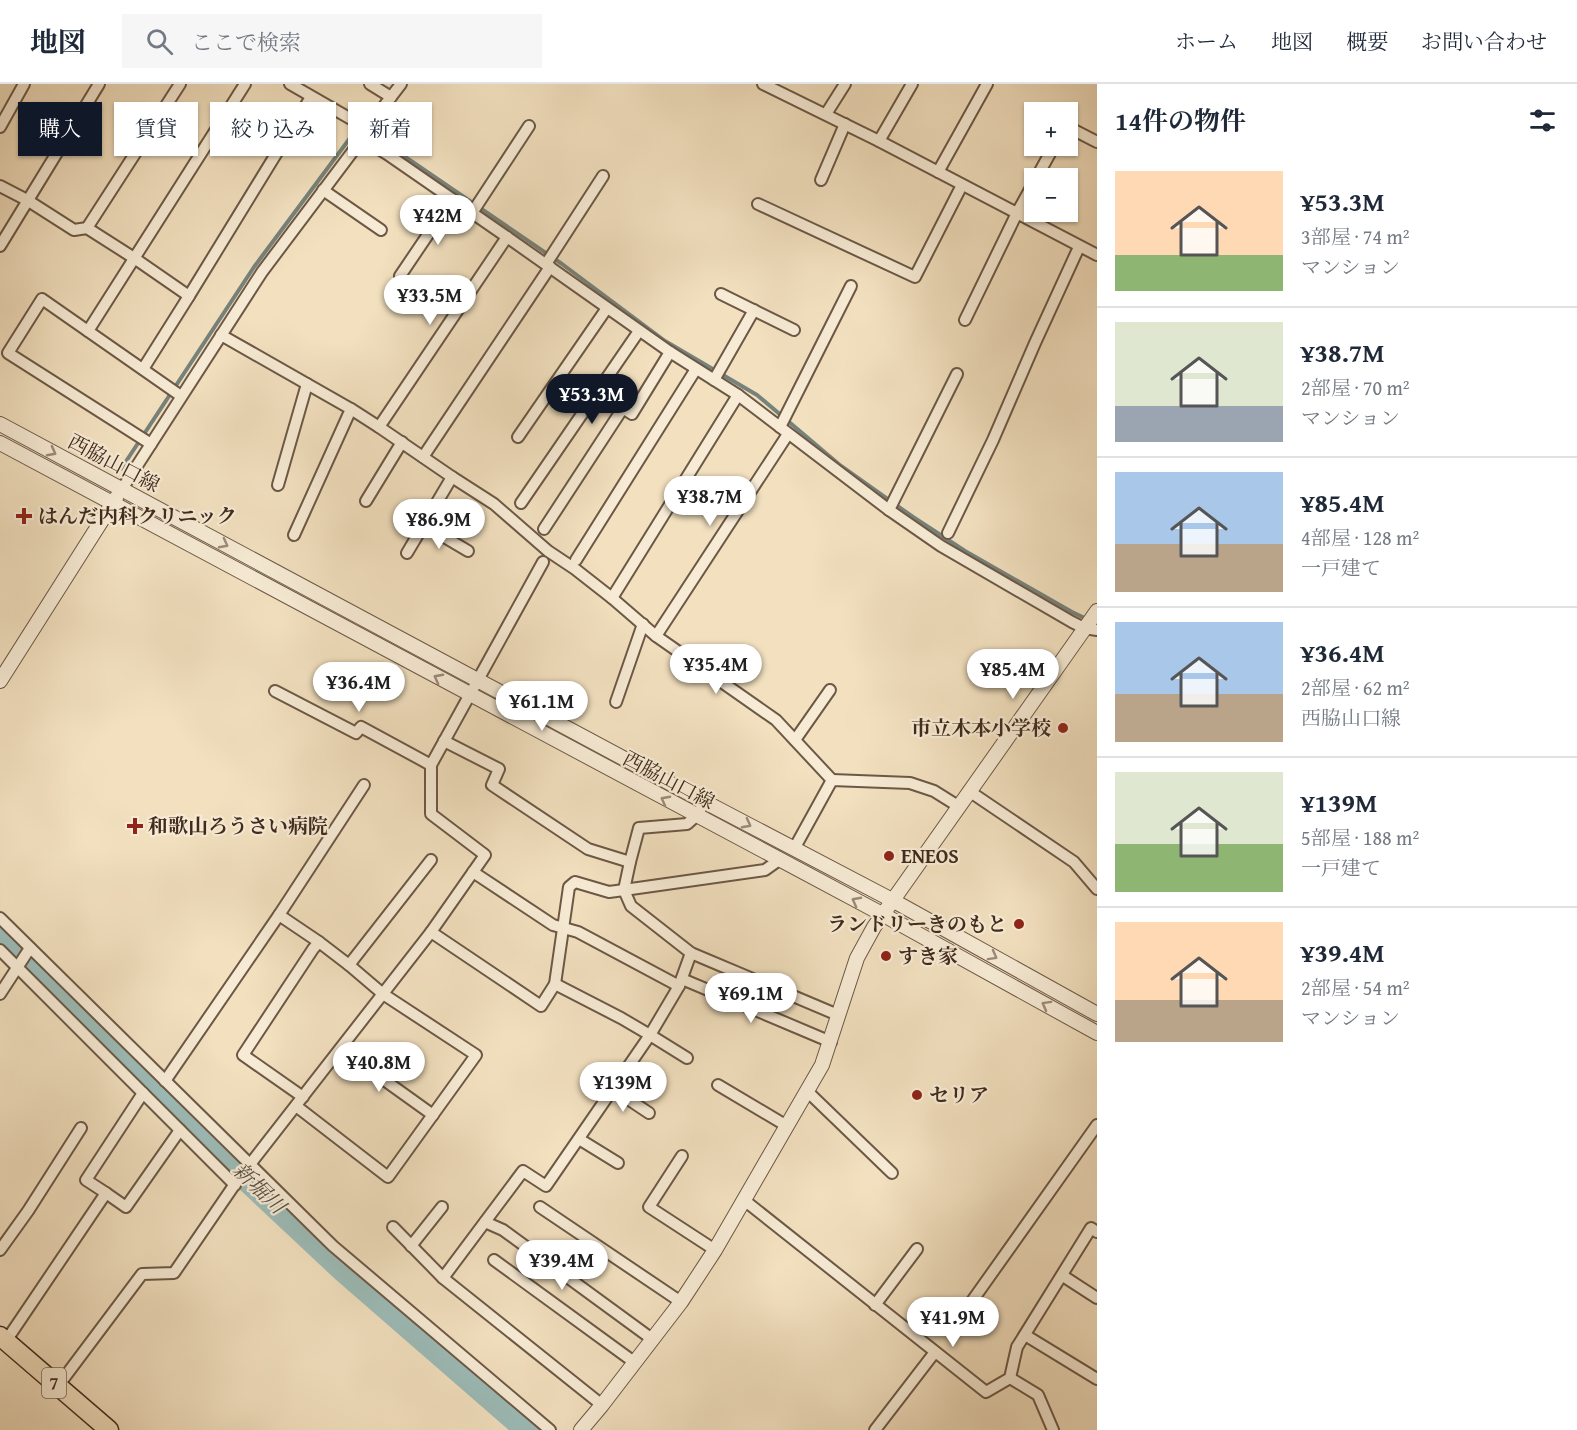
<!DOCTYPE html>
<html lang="ja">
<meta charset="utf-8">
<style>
:root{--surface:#fff;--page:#f6f6f7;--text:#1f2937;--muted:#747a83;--line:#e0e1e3;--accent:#111827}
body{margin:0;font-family:"Gentium Book Plus","Noto Serif JP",serif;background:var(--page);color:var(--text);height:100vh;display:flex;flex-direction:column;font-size:22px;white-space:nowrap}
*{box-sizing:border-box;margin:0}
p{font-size:20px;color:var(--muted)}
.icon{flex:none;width:33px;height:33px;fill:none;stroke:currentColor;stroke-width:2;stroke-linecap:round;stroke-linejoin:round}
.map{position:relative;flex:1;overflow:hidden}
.details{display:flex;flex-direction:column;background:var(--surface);width:480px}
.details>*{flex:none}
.hud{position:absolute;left:18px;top:18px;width:570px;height:54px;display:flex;gap:12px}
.controls{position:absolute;left:1024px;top:18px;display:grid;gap:12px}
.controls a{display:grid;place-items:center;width:54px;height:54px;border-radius:0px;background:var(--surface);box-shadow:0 2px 4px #0004;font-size:30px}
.price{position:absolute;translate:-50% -51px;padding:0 14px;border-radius:21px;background:#fff;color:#222;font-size:20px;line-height:39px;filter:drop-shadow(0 2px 3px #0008)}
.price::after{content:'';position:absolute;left:50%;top:36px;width:18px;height:14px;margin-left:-9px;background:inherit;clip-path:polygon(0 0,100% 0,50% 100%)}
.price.on{background:var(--accent);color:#fff}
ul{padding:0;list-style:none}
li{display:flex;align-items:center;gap:18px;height:150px;padding:0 18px}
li+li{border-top:2px solid var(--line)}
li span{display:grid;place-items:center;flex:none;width:168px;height:120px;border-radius:0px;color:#555}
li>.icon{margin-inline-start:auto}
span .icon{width:72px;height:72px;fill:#fffc;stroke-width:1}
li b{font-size:26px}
h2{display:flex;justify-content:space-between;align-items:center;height:72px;padding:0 18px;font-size:26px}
.tag{padding:0 21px;border-radius:0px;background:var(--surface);box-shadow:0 2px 4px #0004;font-size:21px;line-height:54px}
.tag.on{background:var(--accent);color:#fff}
header{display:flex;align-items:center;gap:36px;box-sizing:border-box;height:84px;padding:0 30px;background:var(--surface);border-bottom:2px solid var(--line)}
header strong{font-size:28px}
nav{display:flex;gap:33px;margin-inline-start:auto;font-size:21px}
.search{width:420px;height:54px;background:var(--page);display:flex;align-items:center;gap:15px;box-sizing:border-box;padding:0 21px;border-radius:0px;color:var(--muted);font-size:22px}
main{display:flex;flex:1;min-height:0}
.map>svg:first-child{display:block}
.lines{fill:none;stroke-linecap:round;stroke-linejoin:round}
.stream{stroke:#77827a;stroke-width:4}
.river{stroke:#9cbcb8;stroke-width:24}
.minor-casing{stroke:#6c5846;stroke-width:14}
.tertiary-casing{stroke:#6c5846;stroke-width:16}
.primary-casing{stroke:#402a1d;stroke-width:21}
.minor{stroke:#f7ebd5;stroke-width:10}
.tertiary{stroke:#f7ebd5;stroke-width:14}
.primary{stroke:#f2e0bf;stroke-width:18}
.oneway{stroke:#9c8a79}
.poi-dot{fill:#8f2418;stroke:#f7ebd5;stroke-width:2}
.labels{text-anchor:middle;stroke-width:4.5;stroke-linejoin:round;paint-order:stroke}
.shield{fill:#f7ebd5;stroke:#776454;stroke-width:1.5}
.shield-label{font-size:18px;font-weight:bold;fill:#402a1d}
.street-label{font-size:20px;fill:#402a1d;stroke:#f7ebd5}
.poi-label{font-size:20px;font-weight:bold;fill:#402a1d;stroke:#f7ebd5;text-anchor:start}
.water-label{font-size:21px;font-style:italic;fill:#574e44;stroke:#f7ebd5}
</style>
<header>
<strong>地図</strong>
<div class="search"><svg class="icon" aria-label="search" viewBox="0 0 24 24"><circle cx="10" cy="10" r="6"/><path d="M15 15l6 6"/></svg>ここで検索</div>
<nav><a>ホーム</a><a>地図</a><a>概要</a><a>お問い合わせ</a></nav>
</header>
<main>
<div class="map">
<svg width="1097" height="1346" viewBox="0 0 1097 1346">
<rect width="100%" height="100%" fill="#f2e0bf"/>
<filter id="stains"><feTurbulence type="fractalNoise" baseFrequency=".00333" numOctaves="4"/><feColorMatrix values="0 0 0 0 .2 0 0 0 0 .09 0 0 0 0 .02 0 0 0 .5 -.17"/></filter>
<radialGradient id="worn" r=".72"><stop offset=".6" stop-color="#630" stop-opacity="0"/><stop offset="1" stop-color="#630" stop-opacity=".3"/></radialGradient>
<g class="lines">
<path class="stream" d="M121 385 254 183 356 46 373 51 562 180 665 257 757 311 841 382 913 433 965 467 1072 528 1097 540"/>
<path class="river" d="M0 852 213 1064 343 1186 527 1346"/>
<defs>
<g id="minor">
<path d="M290 0 351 35 371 39"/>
<path d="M370 0 391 13"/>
<path d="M763 0 879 57 1097 171"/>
<path d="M826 30 845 0"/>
<path d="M0 43 24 0"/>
<path d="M1068 43 1097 58"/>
<path d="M362 55 387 70 507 153 670 268 738 311 889 426 941 462 1072 538 1084 544 1097 546"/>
<path d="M879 57 912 0"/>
<path d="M938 88 987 0"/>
<path d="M821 96 845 40"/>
<path d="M0 102 27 116 74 146 87 144 180 0"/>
<path d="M323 106 381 146"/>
<path d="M758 120 915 193 962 101"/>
<path d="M472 129 529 42"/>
<path d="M87 144 134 174 189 212 311 13"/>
<path d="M0 162 99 0"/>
<path d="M546 180 603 92"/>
<path d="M400 192 452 115"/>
<path d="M721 210 794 246"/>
<path d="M965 236 1017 129 1054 62"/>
<path d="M88 247 245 0"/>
<path d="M221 251 351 325 294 451"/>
<path d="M143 285 189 212"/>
<path d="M714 296 754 226"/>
<path d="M351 325 379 343 507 153"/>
<path d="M379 343 452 393 407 469"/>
<path d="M780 343 851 202"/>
<path d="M518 353 607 224"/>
<path d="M151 360 8 269 42 215 181 312"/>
<path d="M423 373 550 183"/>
<path d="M452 393 494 420 548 467 575 485 612 514 656 552 776 636 832 696"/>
<path d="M278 401 307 300"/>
<path d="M122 405 262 188 362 55 371 39 401 0"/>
<path d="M366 417 402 358"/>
<path d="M521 419 639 247"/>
<path d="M889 426 957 290"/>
<path d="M424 441 468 467"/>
<path d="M544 445 623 324 632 330 670 268"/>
<path d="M948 449 993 356 1035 259 1079 163"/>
<path d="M576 476 696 285"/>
<path d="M612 514 738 311"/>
<path d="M656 552 788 350"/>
<path d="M275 607 356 649 361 643 431 681"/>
<path d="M616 618 643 540"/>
<path d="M795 656 830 606"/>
<path d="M444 657 499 685 492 701 588 765 630 778 639 744 687 740 696 732 705 718"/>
<path d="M969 707 1074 778 1097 805"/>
<path d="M794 765 832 696 910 699 934 707 958 722"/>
<path d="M630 778 624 806 765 786 779 776"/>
<path d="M473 788 553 841 578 848 679 902"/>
<path d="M279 831 364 701"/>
<path d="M0 834 333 1162 550 1346"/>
<path d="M431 848 541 922 555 900 569 803 575 798 609 808 624 806 631 822 691 869 838 931"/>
<path d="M0 866 235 1101"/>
<path d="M682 895 831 958"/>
<path d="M555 900 621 934 650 951 679 902 691 869"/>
<path d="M0 910 30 864"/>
<path d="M341 965 433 1031"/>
<path d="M165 997 279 831 319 858"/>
<path d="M718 1001 787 1042"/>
<path d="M613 1005 649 1029"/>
<path d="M807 1007 892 1089"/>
<path d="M303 1013 243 971 313 865 319 858 349 881 431 776"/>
<path d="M296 1022 388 1093 476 971 383 910 349 881"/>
<path d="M579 1055 618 1079"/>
<path d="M682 1072 649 1123 715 1166"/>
<path d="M106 1109 126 1123 180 1046"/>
<path d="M744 1116 986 1308 1010 1294 1017 1263 1091 1144 1097 1148"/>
<path d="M540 1123 681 1218"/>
<path d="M485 1138 503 1146 652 1255"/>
<path d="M393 1143 443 1194"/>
<path d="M411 1162 442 1123"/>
<path d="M0 1166 28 1127 81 1044"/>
<path d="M494 1176 634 1278"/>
<path d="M1063 1192 1097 1214"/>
<path d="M875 1221 917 1165"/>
<path d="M965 1227 1097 1041"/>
<path d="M1025 1251 1097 1295"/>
<path d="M6 1257 106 1109 86 1096 143 1009"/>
<path d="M1010 1294 1038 1311 1053 1346"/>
<path d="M58 1302 142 1190 174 1189 237 1097 431 848 485 771 431 730V681L543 478"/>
<path d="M602 1321 443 1194 523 1087 546 1102 650 951 687 974"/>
<path d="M875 1346 935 1268"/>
</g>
<g id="tertiary">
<path d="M0 340 705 718 892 816 1097 930"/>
<path d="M0 359 882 830 1097 949"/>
<path d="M0 597 116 414"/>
<path d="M581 1346 602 1321 681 1218 715 1166 822 981 857 874 874 843 1097 527"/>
</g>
<path id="primary" d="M0 1252 109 1346"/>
</defs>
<use href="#minor" class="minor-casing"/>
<use href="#tertiary" class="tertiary-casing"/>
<use href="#primary" class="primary-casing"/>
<use href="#minor" class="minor"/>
<use href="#tertiary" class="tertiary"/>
<use href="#primary" class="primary"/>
</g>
<defs><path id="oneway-chevron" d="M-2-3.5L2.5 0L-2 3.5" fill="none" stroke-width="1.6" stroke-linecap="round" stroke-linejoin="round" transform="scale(1.5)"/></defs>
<g class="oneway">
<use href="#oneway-chevron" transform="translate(52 368) rotate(28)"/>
<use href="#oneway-chevron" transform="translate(224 460) rotate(28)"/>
<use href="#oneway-chevron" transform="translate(438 594) rotate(-152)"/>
<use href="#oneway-chevron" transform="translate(665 716) rotate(-152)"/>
<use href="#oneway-chevron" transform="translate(747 740) rotate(28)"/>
<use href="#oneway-chevron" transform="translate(856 817) rotate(-152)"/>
<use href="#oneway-chevron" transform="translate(993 872) rotate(29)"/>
<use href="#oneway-chevron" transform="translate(1046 921) rotate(-151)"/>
</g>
<g class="poi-dot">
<path d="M21 423h6v6h6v6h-6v6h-6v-6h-6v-6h6z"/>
<circle cx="1063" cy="644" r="6"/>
<path d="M132 733h6v6h6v6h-6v6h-6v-6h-6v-6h6z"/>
<circle cx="889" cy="772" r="6"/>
<circle cx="1019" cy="840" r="6"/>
<circle cx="886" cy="872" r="6"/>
<circle cx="917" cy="1011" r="6"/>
</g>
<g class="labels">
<rect class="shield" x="42" y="1284" width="24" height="30" rx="4.5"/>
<g class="shield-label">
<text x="54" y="1305">7</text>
</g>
<g class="street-label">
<text transform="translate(114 379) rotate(28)" y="7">西脇山口線</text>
<text transform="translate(669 696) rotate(28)" y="7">西脇山口線</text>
</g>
<g class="poi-label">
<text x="38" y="439">はんだ内科クリニック</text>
<text x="1051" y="651" text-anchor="end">市立木本小学校</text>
<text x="148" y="749">和歌山ろうさい病院</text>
<text x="901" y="779">ENEOS</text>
<text x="1007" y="847" text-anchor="end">ランドリーきのもと</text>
<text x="898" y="879">すき家</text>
<text x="929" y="1018">セリア</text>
</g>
<g class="water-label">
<text transform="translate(259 1104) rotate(44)" y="7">新堀川</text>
</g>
</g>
<rect width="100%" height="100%" filter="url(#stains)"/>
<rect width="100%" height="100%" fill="url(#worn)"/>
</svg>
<div class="controls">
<a>+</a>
<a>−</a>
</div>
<b class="price" style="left:438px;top:162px">¥42M</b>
<b class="price" style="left:430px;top:242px">¥33.5M</b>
<b class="price on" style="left:592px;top:341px">¥53.3M</b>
<b class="price" style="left:710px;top:443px">¥38.7M</b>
<b class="price" style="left:439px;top:466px">¥86.9M</b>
<b class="price" style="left:716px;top:611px">¥35.4M</b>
<b class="price" style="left:1013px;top:616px">¥85.4M</b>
<b class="price" style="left:359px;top:629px">¥36.4M</b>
<b class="price" style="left:542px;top:648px">¥61.1M</b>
<b class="price" style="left:751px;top:940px">¥69.1M</b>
<b class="price" style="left:379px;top:1009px">¥40.8M</b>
<b class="price" style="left:623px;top:1029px">¥139M</b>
<b class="price" style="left:562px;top:1207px">¥39.4M</b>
<b class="price" style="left:953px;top:1264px">¥41.9M</b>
<div class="hud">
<a class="tag on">購入</a>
<a class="tag">賃貸</a>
<a class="tag">絞り込み</a>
<a class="tag">新着</a>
</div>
</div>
<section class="details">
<h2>14件の物件<svg class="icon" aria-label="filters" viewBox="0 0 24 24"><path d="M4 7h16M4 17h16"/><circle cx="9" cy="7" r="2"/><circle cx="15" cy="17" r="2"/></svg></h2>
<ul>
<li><span style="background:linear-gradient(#ffd9b3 70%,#8fb573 0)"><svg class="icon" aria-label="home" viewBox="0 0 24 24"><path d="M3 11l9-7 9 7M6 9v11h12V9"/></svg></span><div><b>¥53.3M</b><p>3部屋 · 74 m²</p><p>マンション</p></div></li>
<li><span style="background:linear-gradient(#dfe7d0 70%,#9aa5b1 0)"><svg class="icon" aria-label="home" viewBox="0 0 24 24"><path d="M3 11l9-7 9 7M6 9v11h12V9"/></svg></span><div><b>¥38.7M</b><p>2部屋 · 70 m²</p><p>マンション</p></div></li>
<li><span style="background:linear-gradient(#a9c7e8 60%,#b9a48a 0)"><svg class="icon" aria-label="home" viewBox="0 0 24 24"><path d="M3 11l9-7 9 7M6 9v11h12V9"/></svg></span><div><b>¥85.4M</b><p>4部屋 · 128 m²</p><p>一戸建て</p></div></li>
<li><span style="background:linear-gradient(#a9c7e8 60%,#b9a48a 0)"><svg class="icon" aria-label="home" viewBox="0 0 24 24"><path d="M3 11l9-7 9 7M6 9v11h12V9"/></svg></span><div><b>¥36.4M</b><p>2部屋 · 62 m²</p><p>西脇山口線</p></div></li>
<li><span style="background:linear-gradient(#dfe7d0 60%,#8fb573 0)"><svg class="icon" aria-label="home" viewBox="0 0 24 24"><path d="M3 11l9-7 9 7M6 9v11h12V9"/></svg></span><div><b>¥139M</b><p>5部屋 · 188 m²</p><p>一戸建て</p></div></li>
<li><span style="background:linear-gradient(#ffd9b3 65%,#b9a48a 0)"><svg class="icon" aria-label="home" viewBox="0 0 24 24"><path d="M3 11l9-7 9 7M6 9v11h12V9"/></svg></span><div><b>¥39.4M</b><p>2部屋 · 54 m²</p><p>マンション</p></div></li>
</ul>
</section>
</main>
